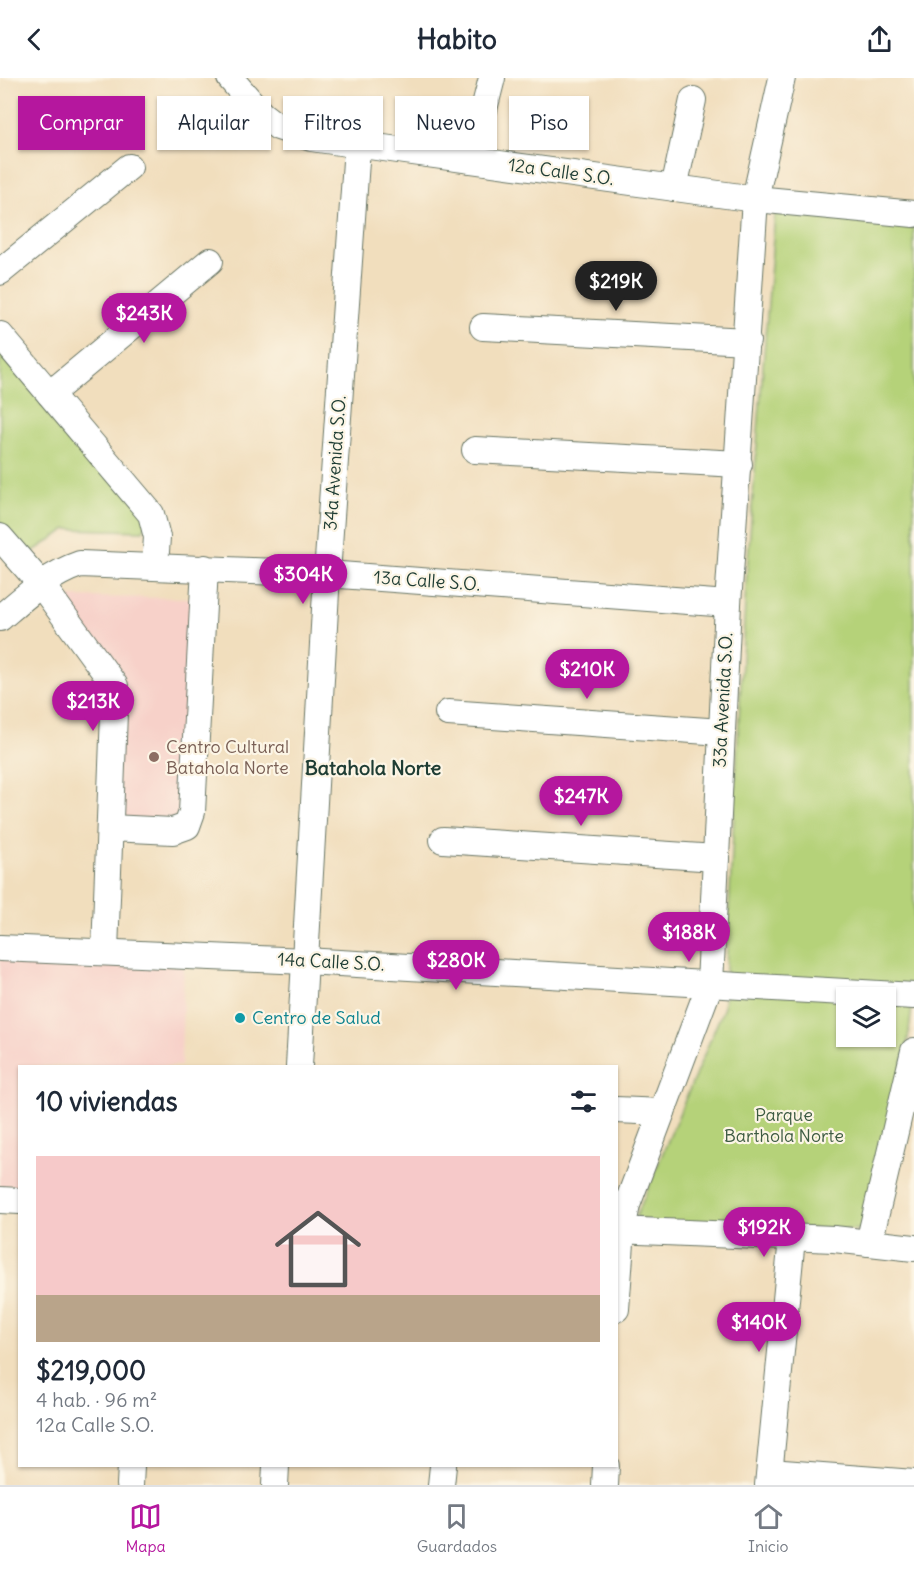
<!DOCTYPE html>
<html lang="es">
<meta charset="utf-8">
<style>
:root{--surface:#fff;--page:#f6f6f7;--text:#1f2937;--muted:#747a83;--line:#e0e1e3;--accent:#b5179e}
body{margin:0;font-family:Delius,sans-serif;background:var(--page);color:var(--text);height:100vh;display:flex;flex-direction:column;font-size:22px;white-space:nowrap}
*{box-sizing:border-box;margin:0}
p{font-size:20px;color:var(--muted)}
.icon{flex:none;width:33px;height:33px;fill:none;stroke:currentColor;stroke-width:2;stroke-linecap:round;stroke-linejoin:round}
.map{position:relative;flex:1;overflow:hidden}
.drawer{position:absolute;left:18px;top:987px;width:600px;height:402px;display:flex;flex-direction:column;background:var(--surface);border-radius:0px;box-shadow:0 2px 4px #0004}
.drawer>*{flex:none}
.top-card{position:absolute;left:18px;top:18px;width:600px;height:54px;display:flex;gap:12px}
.fabs{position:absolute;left:836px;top:909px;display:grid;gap:12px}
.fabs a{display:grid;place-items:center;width:60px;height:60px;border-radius:0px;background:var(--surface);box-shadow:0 2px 4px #0004;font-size:30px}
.price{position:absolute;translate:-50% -51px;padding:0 14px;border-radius:21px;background:var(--accent);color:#fff;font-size:20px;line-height:39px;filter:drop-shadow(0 2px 3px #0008)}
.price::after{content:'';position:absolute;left:50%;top:36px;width:18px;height:14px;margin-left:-9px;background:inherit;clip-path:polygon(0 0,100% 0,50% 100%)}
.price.on{background:#222;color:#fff}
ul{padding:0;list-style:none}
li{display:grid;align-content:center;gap:12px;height:318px;padding:0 18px}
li+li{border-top:2px solid var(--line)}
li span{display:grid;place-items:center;height:186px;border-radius:0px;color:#555}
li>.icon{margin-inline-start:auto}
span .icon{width:108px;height:108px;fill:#fffc;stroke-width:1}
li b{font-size:26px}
h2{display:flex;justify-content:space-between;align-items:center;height:72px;padding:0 18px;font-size:26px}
.chip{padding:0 21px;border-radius:0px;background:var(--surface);box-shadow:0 2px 4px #0004;font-size:21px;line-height:54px}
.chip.on{background:var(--accent);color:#fff}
header{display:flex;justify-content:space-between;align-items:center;height:78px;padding:0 18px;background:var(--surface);font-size:27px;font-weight:700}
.menu{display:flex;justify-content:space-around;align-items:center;height:84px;border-top:2px solid var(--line);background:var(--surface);font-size:16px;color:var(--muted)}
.menu a{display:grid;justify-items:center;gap:3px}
.menu .on{color:var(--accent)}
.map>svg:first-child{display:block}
.built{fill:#f7d1c9}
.green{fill:#b5d279;stroke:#6a8856;stroke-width:1.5;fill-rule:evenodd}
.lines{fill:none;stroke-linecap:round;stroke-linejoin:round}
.minor-casing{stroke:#687564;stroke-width:28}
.minor{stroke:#fff;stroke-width:26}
.education-dot{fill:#8d6e63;stroke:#fcf5e5;stroke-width:2}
.culture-dot{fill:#0f9aa8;stroke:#fcf5e5;stroke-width:2}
.labels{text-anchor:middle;stroke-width:4.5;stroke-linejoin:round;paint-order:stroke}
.street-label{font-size:18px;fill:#1f3d34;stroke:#fcf5e5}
.education-label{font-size:18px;fill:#785e54;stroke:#fcf5e5;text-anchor:start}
.culture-label{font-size:18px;fill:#0d838f;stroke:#fcf5e5;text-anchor:start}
.park-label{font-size:18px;fill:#3d5b42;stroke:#fcf5e5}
.neighbourhood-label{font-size:20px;font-weight:bold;fill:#1f3d34;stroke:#fcf5e5}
</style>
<header><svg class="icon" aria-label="back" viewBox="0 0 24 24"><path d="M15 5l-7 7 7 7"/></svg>Habito<svg class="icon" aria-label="share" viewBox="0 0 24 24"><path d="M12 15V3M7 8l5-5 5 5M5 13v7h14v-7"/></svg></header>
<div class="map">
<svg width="914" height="1407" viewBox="0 0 914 1407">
<rect width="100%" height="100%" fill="#fcf5e5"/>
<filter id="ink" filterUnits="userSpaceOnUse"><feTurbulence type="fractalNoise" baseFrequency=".0167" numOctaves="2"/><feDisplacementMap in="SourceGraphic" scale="12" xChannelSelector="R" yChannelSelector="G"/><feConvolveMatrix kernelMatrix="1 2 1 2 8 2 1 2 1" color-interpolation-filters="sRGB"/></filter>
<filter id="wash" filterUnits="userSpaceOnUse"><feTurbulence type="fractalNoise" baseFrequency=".008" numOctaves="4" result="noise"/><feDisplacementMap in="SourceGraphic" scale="24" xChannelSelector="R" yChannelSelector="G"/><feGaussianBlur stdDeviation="1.35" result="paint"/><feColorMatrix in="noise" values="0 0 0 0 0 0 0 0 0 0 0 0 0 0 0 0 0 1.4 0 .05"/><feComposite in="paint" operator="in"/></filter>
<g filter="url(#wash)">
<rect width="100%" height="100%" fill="#f1debd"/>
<g class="built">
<path d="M51 519 203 520 187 748 110 750 117 624Z"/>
<path d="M0 881 184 887 181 988H20L19 1109 0 1108Z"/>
</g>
<g class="green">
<path d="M775 135 914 150V913L908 961 863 1152 658 1146 636 1139 724 929 746 507ZM846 920H885V958H846Z"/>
<path d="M0 257 151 436 143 453 67 451 20 482 0 459Z"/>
</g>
</g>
<g filter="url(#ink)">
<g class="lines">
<defs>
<g id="minor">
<path d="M230 0 261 36 278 49 311 60 755 121 914 136"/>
<path d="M471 82 492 0"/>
<path d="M674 110 693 22"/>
<path d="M0 194 129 89"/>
<path d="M483 249 747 263"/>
<path d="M0 257 151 436 157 459 155 488"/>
<path d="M50 316 210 183"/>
<path d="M475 372 739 386"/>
<path d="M0 459 40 505 115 608 105 873"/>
<path d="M0 540C26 518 48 497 80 486L327 496 728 526"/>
<path d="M448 635 722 654"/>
<path d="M110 750 173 753 187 748 192 734 205 490"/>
<path d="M443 762 716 780"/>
<path d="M0 870 305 883 914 918"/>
<path d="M299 988 327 496 357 69"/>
<path d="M616 1032 662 1034"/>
<path d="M0 1122 20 1123"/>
<path d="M616 1152 834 1161 914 1170"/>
<path d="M869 1165 914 973"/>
<path d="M616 1231 622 1152 627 1127 710 906 728 526 755 121 782 0"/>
<path d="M770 1394 914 1405"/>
<path d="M130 1407 131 1388"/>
<path d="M275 1407 276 1388"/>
<path d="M441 1407 443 1388"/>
<path d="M605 1407 606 1388"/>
<path d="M768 1407 792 1160"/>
</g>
</defs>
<use href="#minor" class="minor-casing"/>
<use href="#minor" class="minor"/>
</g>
</g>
<circle class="education-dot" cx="154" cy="679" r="6"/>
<circle class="culture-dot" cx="240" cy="940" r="6"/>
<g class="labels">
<g class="street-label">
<text transform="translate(561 94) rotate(8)" y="6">12a Calle S.O.</text>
<text transform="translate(335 385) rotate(-86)" y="6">34a Avenida S.O.</text>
<text transform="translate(427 503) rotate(4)" y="6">13a Calle S.O.</text>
<text transform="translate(723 622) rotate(-87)" y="6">33a Avenida S.O.</text>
<text transform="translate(331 884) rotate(3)" y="6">14a Calle S.O.</text>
</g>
<g class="education-label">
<text x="166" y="675">Centro Cultural<tspan x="166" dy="21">Batahola Norte</tspan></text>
</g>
<g class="culture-label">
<text x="252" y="946">Centro de Salud</text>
</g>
<g class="park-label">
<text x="784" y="1043">Parque<tspan x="784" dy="21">Barthola Norte</tspan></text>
</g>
<g class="neighbourhood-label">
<text x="373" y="697">Batahola Norte</text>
</g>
</g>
</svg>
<div class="fabs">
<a><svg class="icon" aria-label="layers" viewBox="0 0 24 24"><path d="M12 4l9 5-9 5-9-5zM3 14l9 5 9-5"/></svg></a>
</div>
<b class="price on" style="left:616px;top:234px">$219K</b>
<b class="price" style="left:144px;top:266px">$243K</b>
<b class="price" style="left:303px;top:527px">$304K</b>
<b class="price" style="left:587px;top:622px">$210K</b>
<b class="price" style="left:93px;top:654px">$213K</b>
<b class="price" style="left:581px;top:749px">$247K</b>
<b class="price" style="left:689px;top:885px">$188K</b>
<b class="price" style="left:456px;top:913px">$280K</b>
<b class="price" style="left:764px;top:1180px">$192K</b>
<b class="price" style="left:759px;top:1275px">$140K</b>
<div class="top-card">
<a class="chip on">Comprar</a>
<a class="chip">Alquilar</a>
<a class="chip">Filtros</a>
<a class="chip">Nuevo</a>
<a class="chip">Piso</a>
</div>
<section class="drawer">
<h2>10 viviendas<svg class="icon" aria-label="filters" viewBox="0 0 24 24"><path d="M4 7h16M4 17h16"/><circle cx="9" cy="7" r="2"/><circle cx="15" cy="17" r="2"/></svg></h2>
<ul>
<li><span style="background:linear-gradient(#f6c9c9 75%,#b9a48a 0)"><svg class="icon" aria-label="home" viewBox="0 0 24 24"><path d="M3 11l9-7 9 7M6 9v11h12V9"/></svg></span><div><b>$219,000</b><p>4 hab. · 96 m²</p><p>12a Calle S.O.</p></div></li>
</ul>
</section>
</div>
<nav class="menu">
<a class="on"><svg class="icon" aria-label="map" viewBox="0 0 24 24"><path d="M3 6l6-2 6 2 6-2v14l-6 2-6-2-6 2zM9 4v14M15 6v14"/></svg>Mapa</a>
<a><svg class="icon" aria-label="saved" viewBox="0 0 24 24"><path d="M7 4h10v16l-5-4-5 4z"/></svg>Guardados</a>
<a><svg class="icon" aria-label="home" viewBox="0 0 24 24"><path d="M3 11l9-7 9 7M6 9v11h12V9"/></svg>Inicio</a>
</nav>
